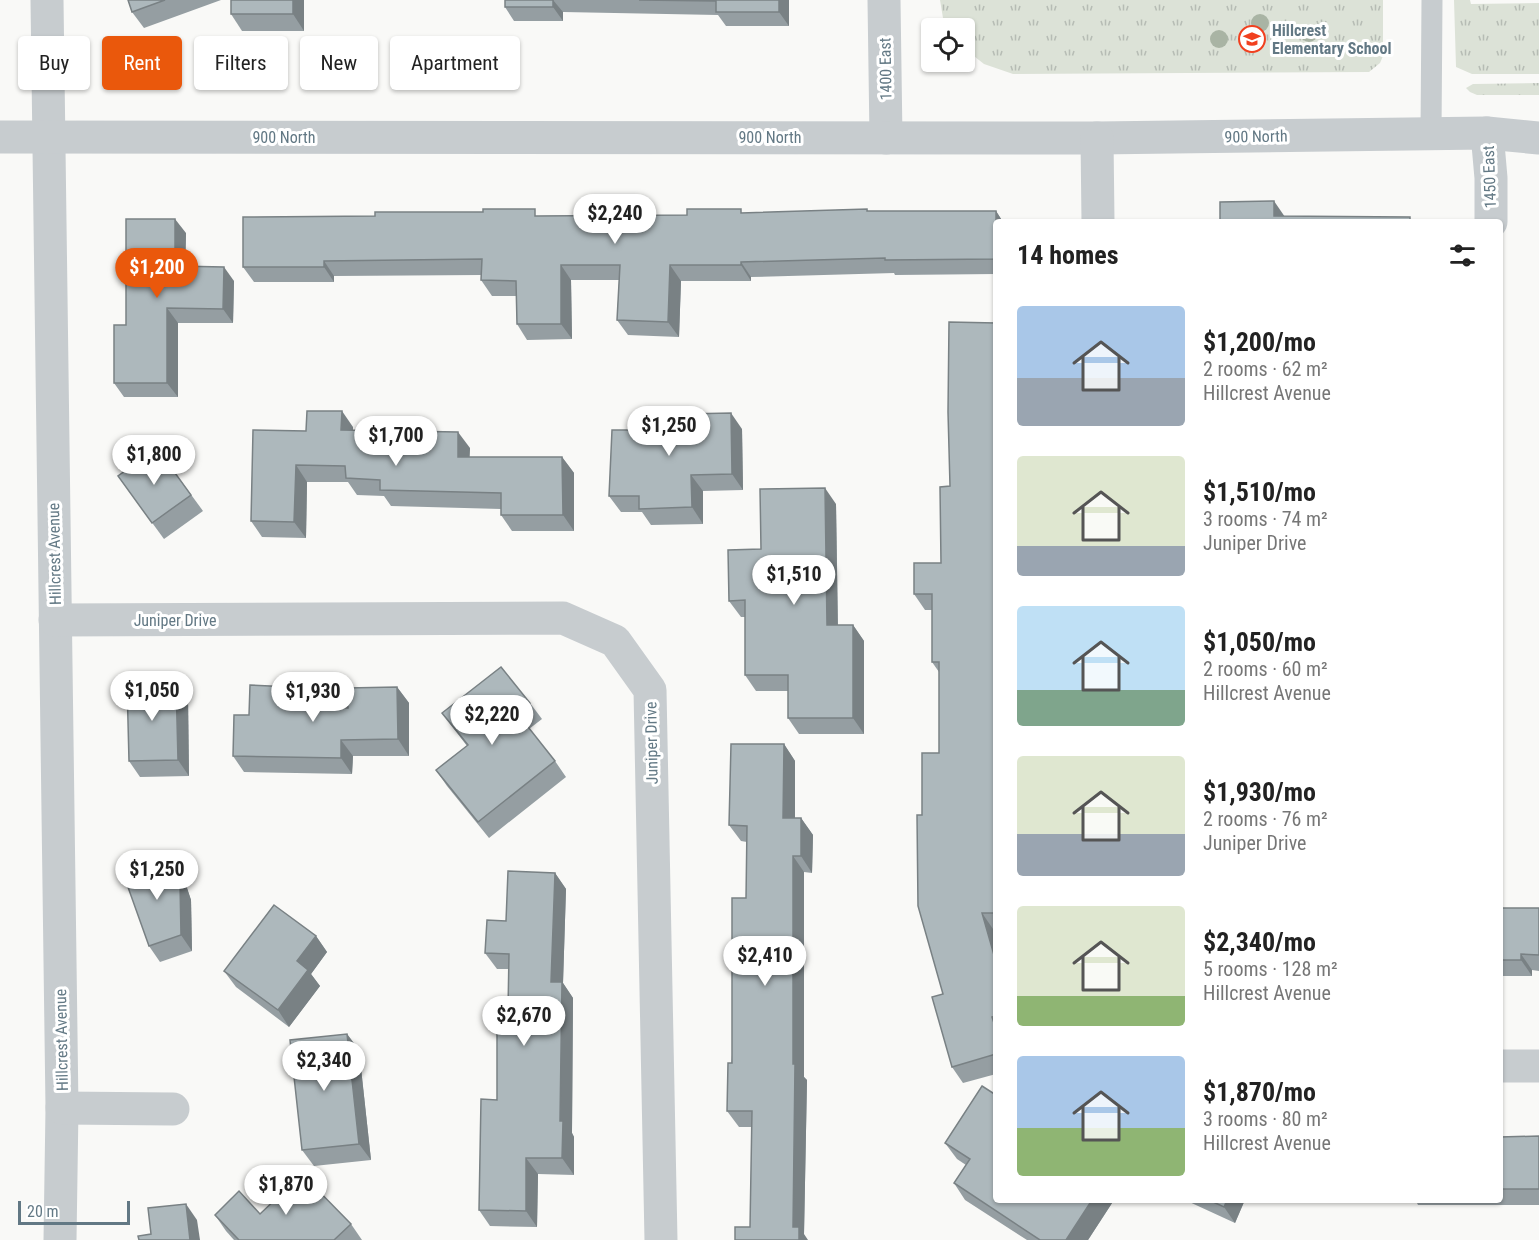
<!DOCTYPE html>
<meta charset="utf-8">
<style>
:root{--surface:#fff;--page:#f6f6f6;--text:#222;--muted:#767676;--accent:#ea580c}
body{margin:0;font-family:"Roboto Condensed",sans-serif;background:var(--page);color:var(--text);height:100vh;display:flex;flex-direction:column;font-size:22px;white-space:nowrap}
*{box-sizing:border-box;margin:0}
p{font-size:20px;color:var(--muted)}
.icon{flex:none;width:33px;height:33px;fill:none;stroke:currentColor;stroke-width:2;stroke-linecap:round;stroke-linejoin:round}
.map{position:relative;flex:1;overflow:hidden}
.drawer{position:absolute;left:993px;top:219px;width:510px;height:984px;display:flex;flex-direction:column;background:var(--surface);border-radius:6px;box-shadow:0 2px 4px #0004}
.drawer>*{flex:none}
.top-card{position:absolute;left:18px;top:36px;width:570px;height:54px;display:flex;gap:12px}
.fabs{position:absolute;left:921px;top:18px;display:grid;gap:12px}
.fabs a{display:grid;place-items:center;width:54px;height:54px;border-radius:6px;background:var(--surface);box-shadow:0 2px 4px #0004;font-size:30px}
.scale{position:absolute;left:18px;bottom:15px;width:112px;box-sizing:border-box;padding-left:6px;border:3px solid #627884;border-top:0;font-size:16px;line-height:21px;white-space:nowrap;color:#627884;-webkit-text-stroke:4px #fff;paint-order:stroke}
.price{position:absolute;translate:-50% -51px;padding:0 14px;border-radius:21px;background:#fff;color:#222;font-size:20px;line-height:39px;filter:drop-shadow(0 2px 3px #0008)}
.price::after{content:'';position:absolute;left:50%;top:36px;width:18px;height:14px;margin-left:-9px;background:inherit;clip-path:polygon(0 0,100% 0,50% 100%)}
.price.selected{background:var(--accent);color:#fff}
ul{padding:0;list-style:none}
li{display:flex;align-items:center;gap:18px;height:150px;padding:0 24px}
li span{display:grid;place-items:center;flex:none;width:168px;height:120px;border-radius:6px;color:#555}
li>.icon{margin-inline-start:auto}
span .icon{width:72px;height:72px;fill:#fffc;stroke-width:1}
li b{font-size:26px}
h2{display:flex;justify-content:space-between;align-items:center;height:72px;padding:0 24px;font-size:26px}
.chip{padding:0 21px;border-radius:6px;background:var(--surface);box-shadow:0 2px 4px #0004;font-size:21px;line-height:54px}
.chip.selected{background:var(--accent);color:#fff}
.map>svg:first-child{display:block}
.grass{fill:url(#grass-tufts)}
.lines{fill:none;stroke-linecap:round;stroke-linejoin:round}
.lane{stroke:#c7cccf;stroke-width:21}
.street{stroke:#c7cccf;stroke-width:33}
.tree{fill:#a9b4a4}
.wall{fill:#959ea2}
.shaded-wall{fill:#798184}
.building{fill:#adb8bc;stroke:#798184;stroke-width:1.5}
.labels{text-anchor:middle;stroke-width:6;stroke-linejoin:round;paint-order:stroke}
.poi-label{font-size:16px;font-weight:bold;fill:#627884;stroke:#fff;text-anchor:start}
.street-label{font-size:16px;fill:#627884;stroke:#fff}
</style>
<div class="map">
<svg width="1539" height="1240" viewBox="0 0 1539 1240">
<defs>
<pattern id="grass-tufts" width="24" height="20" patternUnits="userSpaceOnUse" patternTransform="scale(1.5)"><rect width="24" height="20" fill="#dce2d7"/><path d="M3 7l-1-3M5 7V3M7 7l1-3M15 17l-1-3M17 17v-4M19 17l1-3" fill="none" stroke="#b6bcb4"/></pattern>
</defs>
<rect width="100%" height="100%" fill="#f9f9f7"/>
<g class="grass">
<path d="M940 0H1383V56L1380 63 1369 72 1013 74 984 64 965 49 964 28H950L943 18Z"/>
<path d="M1454 0H1470L1471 4 1539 3V74H1472L1456 67Z"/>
<path d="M1539 83V95H1477L1470 92 1466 88 1473 84Z"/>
</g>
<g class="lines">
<path class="lane" d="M1431 133 1432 0"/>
<g class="street">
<path d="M47 0 62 1108 60 1240"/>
<path d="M884 0 886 138"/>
<path d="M1487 133 1491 178V222"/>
<path d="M0 137 1097 138 1487 133 1539 138"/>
<path d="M1097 138 1098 222"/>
<path d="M55 620 563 618 615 641 650 690 661 1240"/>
<path d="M1500 1066H1539"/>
<path d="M62 1108 173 1109"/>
</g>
</g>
<g class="tree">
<circle cx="1260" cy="23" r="9"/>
<circle cx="1309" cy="33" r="9"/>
<circle cx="1219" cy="39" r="9"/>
</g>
<g class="wall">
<path d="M128 0H221L144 28 132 12Z"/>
<path d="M304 0V31H242L231 14Z"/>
<path d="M505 0H789V26H726L718 15 563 12V21H514L505 7Z"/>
<path d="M867 209 868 211H996L1003 222H996V274L895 275 894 273 751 277V281H681L679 337 628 335 617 320 619 280H571L572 339 527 340 517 324 516 296H492L481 280V275L334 276V282H254L243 267 540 216 687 215Z"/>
<path d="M186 233 185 266 234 281 233 323H178V397H124L114 383 126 325Z"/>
<path d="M996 323V929H993L996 939V1074L963 1083 952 1067 922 815 939 753V672L932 662V610H925L914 594 941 563Z"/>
<path d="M353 427V430L470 448 469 457H562L574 473V531H512L501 515V509L391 506 384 496 357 495 348 482H307L306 538 262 537 251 521 306 431Z"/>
<path d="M742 429 743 490 703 491V524L651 525 642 512H621L609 496Z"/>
<path d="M157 448 203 511 164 539 118 476Z"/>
<path d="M836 504 838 625H853L864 641V734H799L788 718V691H756L745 675V617H741L729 601 761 549Z"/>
<path d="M176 682 188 698 189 776 140 777 129 761Z"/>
<path d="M291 687 302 703V707L348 708 397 687 409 703V756H353L352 774 244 772 233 756 249 715Z"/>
<path d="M530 703 542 719 529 729 555 761 566 777 489 838 447 786 436 770 467 746 442 713Z"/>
<path d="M784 744 795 761V818H801L813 835 812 873 804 872V1077L807 1080 804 1234 750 1227 752 1127H739L727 1111 746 898 747 842 741 841 729 825Z"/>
<path d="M555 873 566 889 563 983 573 998 572 1133 574 1137V1175L538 1174 537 1227 490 1226 479 1210 497 1100 508 1009 509 969H497L485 953 506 921Z"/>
<path d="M183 876 191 900 192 951 160 962 149 946Z"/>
<path d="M1500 908H1539V971L1532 970V976H1500Z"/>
<path d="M316 936 327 952 311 974 320 986 289 1027 236 987 224 971Z"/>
<path d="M347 1034 359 1050 371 1160 314 1166 302 1150Z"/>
<path d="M982 1086 996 1200H1114L1088 1240H1027L965 1200 954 1183 966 1165 957 1159 945 1143Z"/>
<path d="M1539 1136V1205H1418L1417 1203 1244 1202 1235 1223 1185 1200H1500V1137Z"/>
<path d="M260 1214 351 1224 362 1240H234L226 1231 215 1215Z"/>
</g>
<g class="shaded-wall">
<path d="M293 0H304V31L293 14Z"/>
<path d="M553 0 563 12V21L553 7Z"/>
<path d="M779 0H789V26L779 12Z"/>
<path d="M1274 201 1285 217 1274 216Z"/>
<path d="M996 211 1003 222H996Z"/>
<path d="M175 219 186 233 185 280 175 266Z"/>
<path d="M324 261 334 276V282L324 267Z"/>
<path d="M741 262 751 277V281L741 265Z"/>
<path d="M561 265 571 280 572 339 561 324Z"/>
<path d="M670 265 681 281 679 337 668 322Z"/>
<path d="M224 267 234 281 233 323 223 309Z"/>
<path d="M167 308 178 323V397L167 383Z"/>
<path d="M342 411 353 427V446L341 430Z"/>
<path d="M731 413 742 429 743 490 732 474Z"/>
<path d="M458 432 470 448 469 473 458 457Z"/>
<path d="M562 457 574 473V531L563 515Z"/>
<path d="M296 465 307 482 306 538 294 522Z"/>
<path d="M691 475 703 491V524L692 507Z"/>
<path d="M825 488 836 504 838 641 827 625Z"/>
<path d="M853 625 864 641V734L853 718Z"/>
<path d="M176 682 188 698 189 776 178 760Z"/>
<path d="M291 687 302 703 301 723 290 706Z"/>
<path d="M397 687 409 703V756L398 739Z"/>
<path d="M341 740 353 756 352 774 341 758Z"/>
<path d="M784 744 795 761V834L783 818Z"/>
<path d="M801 818 813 835 812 873 801 856Z"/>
<path d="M793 856 804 872V1077L807 1080 804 1234 808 1240H799L793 1227Z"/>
<path d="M171 859 183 876 191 900 192 951 181 935Z"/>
<path d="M555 873 566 889 563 983 573 998 572 1133 574 1137V1175L562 1158 551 982Z"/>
<path d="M982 913 993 929 996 939V962Z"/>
<path d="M316 936 327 952 311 974 320 986 289 1027 278 1010 297 961Z"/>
<path d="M1521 954 1532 970V976L1521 960Z"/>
<path d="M347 1034 359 1050 371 1160 359 1144Z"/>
<path d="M526 1158 538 1174 537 1227 526 1211Z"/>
<path d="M1092 1200H1114L1088 1240H1066Z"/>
<path d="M1227 1200H1243L1244 1202 1235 1223 1224 1207Z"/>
<path d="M186 1204 197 1220 200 1240H190Z"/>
</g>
<g class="building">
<path d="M128 0H165L132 12Z"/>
<rect x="231" y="0" width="62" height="14"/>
<rect x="505" y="0" width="48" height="7"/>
<path d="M639 0H779V12H716V1Z"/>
<path d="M1274 201V216L1410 217V222H1220V202Z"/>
<path d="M483 209H535V216L687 215V209H741V213L867 209V211H996V259L885 260V258L741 262V265H670L668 322 617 320 620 265H561V324H517L516 281 481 280 482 259 324 261V267H243V217L375 216V212H483Z"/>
<path d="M126 219H175V266L224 267 223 309 167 308V383H114V325H126Z"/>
<path d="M949 322 996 323V913H982L996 962V1016L992 1017 996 1029V1054L952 1067 932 997 943 994 918 906 917 815H922V753H939V662H932V594H914V563H941L940 487 950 486 948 412Z"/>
<path d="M307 411H342L341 430 458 432V457H562L563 515H501V493L380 490V480L346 478 345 466 296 465 294 522 251 521 253 430 306 431Z"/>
<path d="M731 413 732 474 691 475 692 507 639 509V496H609L612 430H638V415Z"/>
<path d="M157 448 191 495 152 523 118 476Z"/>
<path d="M825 488 827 625H853V718H788V675H745V600L729 601 728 550 761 549 760 489Z"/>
<path d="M501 667 530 703 517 713 555 761 478 822 436 770 468 745 442 713Z"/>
<path d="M176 682 178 760 129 761 127 683Z"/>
<path d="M250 685 291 687 290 706 348 708 347 688 397 687 398 739 341 740V758L233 756 234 715H249Z"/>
<path d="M731 744H784L783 818H801V856H793V1064H795L793 1227H799V1240H735V1227H750L752 1111H727L728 1063H732V898H746L747 826 729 825Z"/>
<path d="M171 859 180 884 181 935 149 946 124 876Z"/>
<path d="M508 871 555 873 551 982H562L560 1121H563L562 1158H526V1211L479 1210 481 1099 497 1100V1009H508L509 954 485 953 487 920 506 921Z"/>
<path d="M274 905 316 936 297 961 308 970 278 1010 224 971Z"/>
<path d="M1500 908H1539V955L1521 954V960H1500Z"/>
<path d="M347 1034 359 1144 302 1150 290 1040Z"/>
<path d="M982 1086 996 1095V1200H1092L1066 1240H1040L954 1183 970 1159 945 1143Z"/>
<path d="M1539 1136V1189H1500V1137Z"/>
<path d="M302 1174 351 1224 334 1240H239L215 1215 239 1191 260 1214Z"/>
<path d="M1209 1200H1227L1224 1207Z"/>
<path d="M186 1204 190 1240H139L138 1236 151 1234 148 1208Z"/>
</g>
<defs>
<symbol id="school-ring" viewBox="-11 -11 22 22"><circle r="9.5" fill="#fff" stroke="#f1401f" stroke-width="1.5"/><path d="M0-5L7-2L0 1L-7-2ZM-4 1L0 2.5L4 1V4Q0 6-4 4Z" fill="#f1401f"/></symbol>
</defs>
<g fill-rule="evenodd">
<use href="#school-ring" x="1237" y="24" width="30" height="30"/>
</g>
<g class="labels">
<g class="poi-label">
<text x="1272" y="36">Hillcrest<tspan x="1272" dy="18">Elementary School</tspan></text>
</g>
<g class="street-label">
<text transform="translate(885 69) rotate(-91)" y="6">1400 East</text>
<text transform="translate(1256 136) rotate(-1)" y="6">900 North</text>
<text x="284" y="143">900 North</text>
<text x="770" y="143">900 North</text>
<text transform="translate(1489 177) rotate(-92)" y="6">1450 East</text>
<text transform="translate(54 554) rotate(-91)" y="6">Hillcrest Avenue</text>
<text x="175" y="626">Juniper Drive</text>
<text transform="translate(651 743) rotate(-91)" y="6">Juniper Drive</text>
<text transform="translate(61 1040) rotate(-91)" y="6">Hillcrest Avenue</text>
</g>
</g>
</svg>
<div class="fabs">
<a><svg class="icon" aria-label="locate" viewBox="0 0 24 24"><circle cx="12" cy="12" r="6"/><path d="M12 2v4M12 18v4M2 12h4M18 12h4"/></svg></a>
</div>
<div class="scale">20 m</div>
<b class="price" style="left:615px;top:245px">$2,240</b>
<b class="price selected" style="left:157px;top:299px">$1,200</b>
<b class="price" style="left:669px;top:457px">$1,250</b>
<b class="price" style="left:396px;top:467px">$1,700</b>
<b class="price" style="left:154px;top:486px">$1,800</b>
<b class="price" style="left:794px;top:606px">$1,510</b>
<b class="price" style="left:152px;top:722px">$1,050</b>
<b class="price" style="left:313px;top:723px">$1,930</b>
<b class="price" style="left:492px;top:746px">$2,220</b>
<b class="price" style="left:157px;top:901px">$1,250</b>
<b class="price" style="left:765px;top:987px">$2,410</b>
<b class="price" style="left:524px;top:1047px">$2,670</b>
<b class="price" style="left:324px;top:1092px">$2,340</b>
<b class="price" style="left:286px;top:1216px">$1,870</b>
<div class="top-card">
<a class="chip">Buy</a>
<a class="chip selected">Rent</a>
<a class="chip">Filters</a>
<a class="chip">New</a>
<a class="chip">Apartment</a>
</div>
<section class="drawer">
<h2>14 homes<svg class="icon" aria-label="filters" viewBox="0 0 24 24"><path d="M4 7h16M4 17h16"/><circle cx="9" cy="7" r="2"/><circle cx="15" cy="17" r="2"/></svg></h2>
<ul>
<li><span style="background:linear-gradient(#a9c7e8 60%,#9aa5b1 0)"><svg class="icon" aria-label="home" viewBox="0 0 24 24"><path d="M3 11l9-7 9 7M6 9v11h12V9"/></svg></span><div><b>$1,200/mo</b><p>2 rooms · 62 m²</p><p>Hillcrest Avenue</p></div></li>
<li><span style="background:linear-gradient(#dfe7d0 75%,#9aa5b1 0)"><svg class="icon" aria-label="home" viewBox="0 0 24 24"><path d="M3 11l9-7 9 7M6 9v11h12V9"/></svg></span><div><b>$1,510/mo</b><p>3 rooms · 74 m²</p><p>Juniper Drive</p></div></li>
<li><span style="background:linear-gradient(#bfe0f5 70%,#7fa58c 0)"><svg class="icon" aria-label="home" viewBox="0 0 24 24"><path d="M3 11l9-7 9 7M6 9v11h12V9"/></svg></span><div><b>$1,050/mo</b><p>2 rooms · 60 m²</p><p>Hillcrest Avenue</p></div></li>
<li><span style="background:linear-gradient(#dfe7d0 65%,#9aa5b1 0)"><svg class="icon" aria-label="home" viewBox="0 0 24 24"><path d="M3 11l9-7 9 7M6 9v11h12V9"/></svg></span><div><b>$1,930/mo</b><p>2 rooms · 76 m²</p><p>Juniper Drive</p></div></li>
<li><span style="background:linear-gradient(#dfe7d0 75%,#8fb573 0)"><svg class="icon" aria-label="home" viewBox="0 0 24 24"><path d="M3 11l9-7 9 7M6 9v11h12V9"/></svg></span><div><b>$2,340/mo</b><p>5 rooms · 128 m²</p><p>Hillcrest Avenue</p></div></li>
<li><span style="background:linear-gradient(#a9c7e8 60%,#8fb573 0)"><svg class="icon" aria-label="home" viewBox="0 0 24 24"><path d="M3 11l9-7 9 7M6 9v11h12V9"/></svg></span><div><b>$1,870/mo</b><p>3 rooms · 80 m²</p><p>Hillcrest Avenue</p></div></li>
</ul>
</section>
</div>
